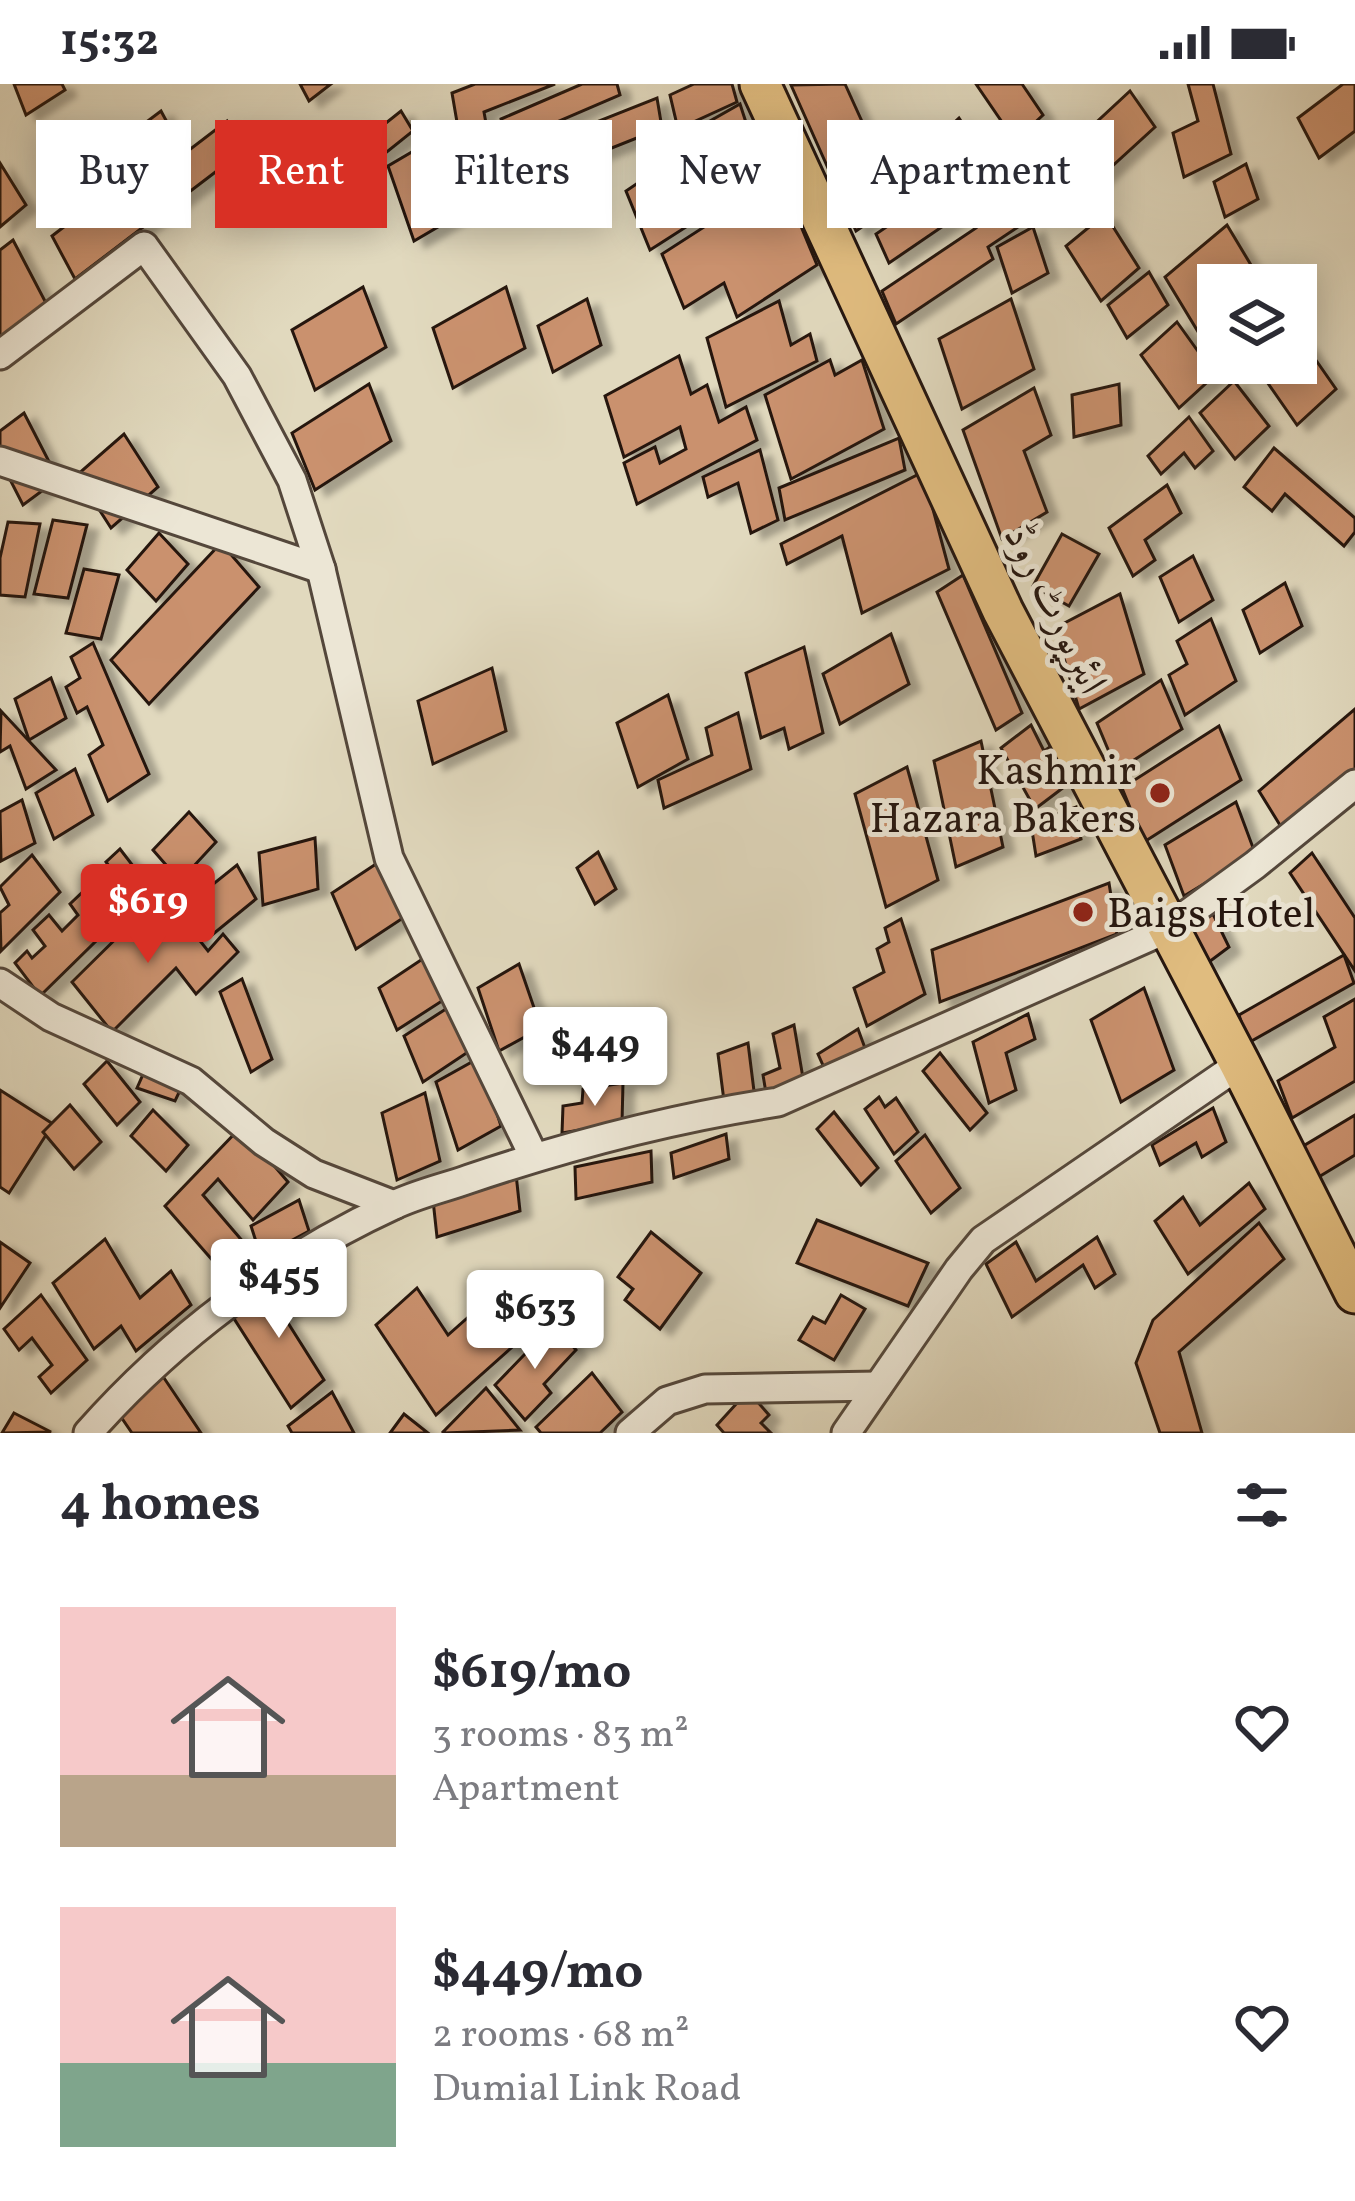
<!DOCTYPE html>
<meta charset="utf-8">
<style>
:root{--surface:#fff;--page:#f7f7f7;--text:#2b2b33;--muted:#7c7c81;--accent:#d93025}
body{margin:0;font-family:Vollkorn,Amiri,serif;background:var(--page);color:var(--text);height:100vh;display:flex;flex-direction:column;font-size:45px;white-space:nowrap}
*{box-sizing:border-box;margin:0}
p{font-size:39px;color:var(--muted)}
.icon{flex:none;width:66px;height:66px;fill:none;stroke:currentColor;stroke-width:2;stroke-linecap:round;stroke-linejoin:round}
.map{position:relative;height:1349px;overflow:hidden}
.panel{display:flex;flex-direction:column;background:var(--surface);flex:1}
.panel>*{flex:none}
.banner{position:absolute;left:36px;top:36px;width:1284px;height:108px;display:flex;gap:24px}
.tools{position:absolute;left:1197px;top:180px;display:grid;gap:24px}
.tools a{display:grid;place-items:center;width:120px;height:120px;border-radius:0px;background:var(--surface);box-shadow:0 6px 30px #0003;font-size:60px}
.price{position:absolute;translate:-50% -102px;padding:0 27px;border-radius:12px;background:#fff;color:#222;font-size:39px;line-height:78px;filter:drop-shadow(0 3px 6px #0008)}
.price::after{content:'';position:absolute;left:50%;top:72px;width:36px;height:27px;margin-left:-18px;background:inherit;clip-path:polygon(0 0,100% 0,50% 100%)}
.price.on{background:var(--accent);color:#fff}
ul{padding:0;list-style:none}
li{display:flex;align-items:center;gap:36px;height:300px;padding:0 60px}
li span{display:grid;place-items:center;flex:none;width:336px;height:240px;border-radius:0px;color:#555}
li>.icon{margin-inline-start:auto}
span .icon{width:144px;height:144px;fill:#fffc;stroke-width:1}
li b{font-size:51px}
h2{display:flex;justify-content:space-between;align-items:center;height:144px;padding:0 60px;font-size:51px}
.chip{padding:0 42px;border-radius:0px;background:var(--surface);box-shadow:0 6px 30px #0003;font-size:42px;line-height:108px}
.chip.on{background:var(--accent);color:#fff}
.status{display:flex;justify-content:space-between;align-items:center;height:84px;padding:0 60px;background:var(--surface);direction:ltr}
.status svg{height:33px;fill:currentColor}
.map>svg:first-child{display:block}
.building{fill:#ca916e;stroke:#25160f;stroke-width:3;filter:url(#shadow)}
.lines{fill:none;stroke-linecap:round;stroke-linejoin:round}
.minor-casing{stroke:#54473b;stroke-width:33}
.highway-casing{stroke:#25160f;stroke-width:45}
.minor{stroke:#ece6d5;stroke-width:27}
.highway{stroke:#e0bc7f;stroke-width:39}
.poi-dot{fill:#8f2418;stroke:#ece6d5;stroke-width:4.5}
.labels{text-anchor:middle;stroke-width:10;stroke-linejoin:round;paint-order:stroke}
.street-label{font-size:42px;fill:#25160f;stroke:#ece6d5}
.poi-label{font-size:42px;fill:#25160f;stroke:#ece6d5;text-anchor:end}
</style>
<div class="status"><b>15:32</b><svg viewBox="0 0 49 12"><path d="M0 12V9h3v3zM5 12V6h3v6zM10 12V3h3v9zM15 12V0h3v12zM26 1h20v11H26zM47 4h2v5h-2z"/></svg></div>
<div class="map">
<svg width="1355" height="1349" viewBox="0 0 1355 1349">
<defs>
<filter id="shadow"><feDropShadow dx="11" dy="6" stdDeviation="3" flood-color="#0004"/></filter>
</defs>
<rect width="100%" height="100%" fill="#e1d9be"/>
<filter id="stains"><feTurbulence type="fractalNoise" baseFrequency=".00167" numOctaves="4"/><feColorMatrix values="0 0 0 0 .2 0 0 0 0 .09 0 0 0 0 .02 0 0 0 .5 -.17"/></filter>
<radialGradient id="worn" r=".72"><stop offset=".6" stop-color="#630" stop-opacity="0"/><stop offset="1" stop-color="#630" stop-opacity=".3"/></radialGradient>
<g class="building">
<path d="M14 0H62L65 6 26 31Z"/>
<path d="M300 0H331L309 17Z"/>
<path d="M475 0H555L484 28 493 79 657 14 662 44 471 120 452 9Z"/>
<path d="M582 0H617L620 11 506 60 501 35Z"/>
<path d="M694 0H732L737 18 678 45 670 11Z"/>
<path d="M845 0 874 64 854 78 868 110 895 92 904 114 856 147 791 1Z"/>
<path d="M976 0H1022L1043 31 1015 57Z"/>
<path d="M1188 0H1213L1231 70 1184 93 1173 49 1198 37Z"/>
<path d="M1343 0H1355V47L1319 74 1298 34Z"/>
<path d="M1130 7 1155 43 1085 107 1060 72Z"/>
<path d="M740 20 754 63 688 101 673 58Z"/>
<path d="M161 27 184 70 227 37 243 67 75 195 52 152 120 100 104 70Z"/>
<path d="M401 27 413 47 312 128 289 88 350 39 361 59Z"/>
<path d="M959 34 972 54 923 99 895 59 916 40 930 61Z"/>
<path d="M434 55 460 130 414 157 388 82Z"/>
<path d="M994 70 1010 106 988 121 992 130 1008 120 1018 143 988 163 993 175 896 240 882 207 976 144 968 125 889 179 876 150Z"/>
<path d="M774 77 817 181 737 233 724 199 684 224 662 170 746 116 739 99Z"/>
<path d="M0 79 26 121 0 143Z"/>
<path d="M1246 80 1258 115 1225 133 1214 98Z"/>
<path d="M660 84 676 122 716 96 725 118 650 166 626 107Z"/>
<path d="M1105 130 1139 184 1101 217 1066 162Z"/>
<path d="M1227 141 1263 201H1218V244L1203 256 1165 193Z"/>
<path d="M1033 143 1048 189 1012 209 997 163Z"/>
<path d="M13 156 46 219 0 254V166Z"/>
<path d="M1149 188 1168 221 1127 254 1108 221Z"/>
<path d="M363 203 386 263 315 306 292 246Z"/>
<path d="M506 203 525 264 453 304 433 244Z"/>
<path d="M587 215 601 261 553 288 538 242Z"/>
<path d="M1011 215 1034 285 962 325 939 255Z"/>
<path d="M779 217 791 261 810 250 817 277 726 323 707 254Z"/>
<path d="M1177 238 1215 291 1179 324 1141 271Z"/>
<path d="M1304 259 1336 305 1297 341 1265 295 1282 279H1296V267Z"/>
<path d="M679 272 691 310 707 301 719 338 746 323 757 356 637 420 624 379 655 363 660 379 686 365 680 343 624 373 605 312Z"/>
<path d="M830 276 835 291 862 276 884 345 791 395 765 311Z"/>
<path d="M1234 297 1269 342 1235 375 1200 329Z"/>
<path d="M369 300 391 357 315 406 292 349Z"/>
<path d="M1119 300 1121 341 1074 353 1072 311Z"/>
<path d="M1034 304 1051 351 1024 367 1047 428 1002 455 963 346Z"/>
<path d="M24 329 58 395 23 421 0 376V347Z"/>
<path d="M1189 333 1213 367 1195 384 1184 369 1161 390 1148 372Z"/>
<path d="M124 350 158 403 111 444 77 391Z"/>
<path d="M899 354 905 386 785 436 779 404Z"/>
<path d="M1274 364 1355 434V448L1344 462 1285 410 1272 427 1244 403Z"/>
<path d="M760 366 778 436 751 449 738 399 708 413 703 393Z"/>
<path d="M923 388 949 485 862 529 842 452 787 480 781 460Z"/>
<path d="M1167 401 1181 429 1145 456 1155 476 1133 492 1109 444Z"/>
<path d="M53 436 87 441 68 514 34 510Z"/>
<path d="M8 438 40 440 25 513 0 511V474Z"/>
<path d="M159 449 188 480 156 517 127 486Z"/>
<path d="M1062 450 1099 470 1069 522 1033 502Z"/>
<path d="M221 459 259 503 149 620 111 576Z"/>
<path d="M1193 472 1213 516 1179 538 1160 493Z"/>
<path d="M84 485 119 491 101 555 66 549Z"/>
<path d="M963 491 1022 629 996 646 937 508Z"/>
<path d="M1285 499 1302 542 1260 569 1243 526Z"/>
<path d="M1120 510 1144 590 1079 625 1055 544Z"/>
<path d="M1211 535 1236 597 1185 631 1169 591 1187 580 1177 557Z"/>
<path d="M891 550 909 600 840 640 823 590Z"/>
<path d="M93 559 149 690 108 717 89 671 103 661 87 623 77 629 66 603 80 594 71 573Z"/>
<path d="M804 563 823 649 789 665 784 644 761 654 746 589Z"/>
<path d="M492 584 506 647 433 680 418 617Z"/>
<path d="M51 594 66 634 29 656 15 615Z"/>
<path d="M1161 596 1182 645 1117 687 1097 639Z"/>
<path d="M668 611 688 675 638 703 617 639Z"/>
<path d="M1355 625V685L1283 746 1259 707Z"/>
<path d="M1 627 56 686 26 705 10 662 0 668Z"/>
<path d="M738 629 751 685 664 724 658 696 712 671 706 644Z"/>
<path d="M1031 641 1044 667 1053 661 1072 697 1035 725 1001 664Z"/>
<path d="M1219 642 1241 696 1144 758 1122 704Z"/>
<path d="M981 657 1003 763 956 783 934 677Z"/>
<path d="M907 683 938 796 886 823 855 710Z"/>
<path d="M75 685 93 731 54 755 36 709Z"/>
<path d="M22 716 35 759 1 777 0 728Z"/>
<path d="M1236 718 1255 769 1184 812 1165 761Z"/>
<path d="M1076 723 1081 755 1036 772 1031 740Z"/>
<path d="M189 728 216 758 180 797 153 766Z"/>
<path d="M315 754 318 805 263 821 259 769Z"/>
<path d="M120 765 150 804 40 912 15 879 27 867 32 874 45 862 33 846 49 831 62 847 78 831 70 820 91 800 105 818 123 801 106 778Z"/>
<path d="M598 768 616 805 595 820 577 784Z"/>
<path d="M1312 769 1355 834V887L1290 789Z"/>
<path d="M32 771 60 808 1 867 0 829 9 821 0 803Z"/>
<path d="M379 778 403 834 356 865 332 809Z"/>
<path d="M237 781 256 815 212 851 192 817Z"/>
<path d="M1109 799 1117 850 940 918 932 866Z"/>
<path d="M148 823 164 844 178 829 208 867 223 850 238 868 196 910 176 884 112 948 72 898Z"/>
<path d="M1213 830 1229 863 1205 881 1188 847Z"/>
<path d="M901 835 925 910 867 942 854 904 884 888 877 865 889 858 885 844Z"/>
<path d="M1344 871 1354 899 1248 959 1239 931Z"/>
<path d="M427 872 445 915 397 946 379 904Z"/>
<path d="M519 880 541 944 499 967 478 904Z"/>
<path d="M242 895 272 975 251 988 220 908Z"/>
<path d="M1144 904 1174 986 1121 1018 1091 936Z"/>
<path d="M1355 915V997L1292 1034 1278 997 1335 963 1324 933Z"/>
<path d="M449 923 468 968 423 998 404 952Z"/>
<path d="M1028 930 1035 955 1006 969 1016 1006 989 1019 973 958Z"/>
<path d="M615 935 625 961 579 989 569 963Z"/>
<path d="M794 941 803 994 766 1009 763 991 780 984 773 950Z"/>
<path d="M858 945 865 964 826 988 818 970Z"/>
<path d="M748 959 754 1007 724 1017 718 970Z"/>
<path d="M940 969 987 1029 970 1046 923 987Z"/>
<path d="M479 974 501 1042 458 1066 436 998Z"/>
<path d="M107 977 140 1018 117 1041 84 1000Z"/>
<path d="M145 986 183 1000 175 1017 137 1004Z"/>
<path d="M623 999 622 1039 562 1049 563 1022 582 1019 583 1005Z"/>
<path d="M0 1006 53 1040 9 1109 0 1103Z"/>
<path d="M425 1009 440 1077 397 1096 382 1029Z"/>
<path d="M879 1013 885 1023 896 1014 918 1048 894 1070 865 1025Z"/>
<path d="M70 1021 101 1058 74 1085 43 1048Z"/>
<path d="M1213 1024 1226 1058 1202 1073 1196 1059 1160 1081 1152 1061Z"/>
<path d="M153 1026 188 1061 166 1087 131 1052Z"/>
<path d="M834 1028 878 1084 861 1101 817 1045Z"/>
<path d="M1355 1031V1071L1312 1097 1300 1064Z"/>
<path d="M241 1043 288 1098 253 1136 218 1095 203 1111 245 1160 221 1186 165 1122Z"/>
<path d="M726 1050 729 1075 674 1094 671 1069Z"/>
<path d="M925 1051 960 1104 931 1129 896 1077Z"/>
<path d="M651 1067 652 1098 576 1115 575 1083Z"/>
<path d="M516 1090 520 1127 437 1153 433 1116Z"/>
<path d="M1249 1099 1265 1125 1188 1190 1155 1137 1183 1113 1200 1141Z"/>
<path d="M299 1116 309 1147 261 1173 251 1142Z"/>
<path d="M817 1136 928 1179 908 1222 797 1179Z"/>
<path d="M1259 1139 1284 1175 1179 1268 1202 1349H1160L1136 1279 1153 1236Z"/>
<path d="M651 1148 701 1189 660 1245 625 1216 633 1205 618 1193Z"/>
<path d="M1097 1153 1115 1190 1095 1204 1083 1181 1012 1233 986 1180 1016 1158 1036 1197Z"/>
<path d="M105 1155 140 1214 171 1187 191 1221 136 1267 121 1242 94 1265 53 1199Z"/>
<path d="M0 1158 30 1179 0 1224Z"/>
<path d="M284 1189 301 1215 283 1231 324 1296 291 1324 233 1233Z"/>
<path d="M417 1204 448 1251 500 1205 529 1248 436 1331 376 1241Z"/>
<path d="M41 1211 87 1276 51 1309 39 1293 52 1281 32 1254 19 1266 4 1245Z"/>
<path d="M841 1211 865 1225 834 1276 799 1256 813 1233 825 1239Z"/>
<path d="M554 1240 576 1266 544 1300 551 1309 525 1336 495 1301Z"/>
<path d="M592 1289 622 1328 600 1349H541L536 1343Z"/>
<path d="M162 1291 201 1349H132L119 1330Z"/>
<path d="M486 1304 520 1346 444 1349 443 1348Z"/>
<path d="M748 1307 769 1331 761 1339 771 1349H724L717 1341Z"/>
<path d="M332 1308 354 1349H292L288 1342Z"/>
<path d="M14 1329 51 1348 2 1349Z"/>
<path d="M404 1330 428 1349H390Z"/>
</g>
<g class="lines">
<defs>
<g id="minor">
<path d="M0 271 144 162 237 292 292 396 321 485 389 774 534 1073"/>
<path d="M0 377 321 485"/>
<path d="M0 899 51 933 191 997 264 1058 314 1090 394 1121"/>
<path d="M88 1349C171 1255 277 1175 392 1122 416 1110 444 1104 469 1095 570 1061 673 1034 778 1018L1167 845 1255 781 1355 700"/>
<path d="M630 1349 667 1317 705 1305 878 1302"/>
<path d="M846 1349 959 1185 983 1156 1240 980"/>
</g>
<path id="highway" d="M760 0 1003 527 1240 980 1355 1209"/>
</defs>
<use href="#minor" class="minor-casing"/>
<use href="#highway" class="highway-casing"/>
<use href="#minor" class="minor"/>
<use href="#highway" class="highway"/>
</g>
<g class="poi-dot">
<circle cx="1160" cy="709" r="12"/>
<circle cx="1083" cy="828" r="12"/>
</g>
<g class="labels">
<g class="street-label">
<text transform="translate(1057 524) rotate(64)" y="15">ایئرپورٹ روڈ</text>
</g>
<g class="poi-label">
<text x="1136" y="700">Kashmir<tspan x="1136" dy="48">Hazara Bakers</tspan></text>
<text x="1107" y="843" text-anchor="start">Baigs Hotel</text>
</g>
</g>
<rect width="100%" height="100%" filter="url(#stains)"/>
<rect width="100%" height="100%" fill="url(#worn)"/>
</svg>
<div class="tools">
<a><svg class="icon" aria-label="layers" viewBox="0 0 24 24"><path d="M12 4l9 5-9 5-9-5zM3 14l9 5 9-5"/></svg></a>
</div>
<b class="price on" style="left:148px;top:882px">$619</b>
<b class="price" style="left:595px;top:1025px">$449</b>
<b class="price" style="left:279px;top:1257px">$455</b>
<b class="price" style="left:535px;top:1288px">$633</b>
<div class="banner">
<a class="chip">Buy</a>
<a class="chip on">Rent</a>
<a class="chip">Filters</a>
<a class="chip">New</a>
<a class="chip">Apartment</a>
</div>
</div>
<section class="panel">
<h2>4 homes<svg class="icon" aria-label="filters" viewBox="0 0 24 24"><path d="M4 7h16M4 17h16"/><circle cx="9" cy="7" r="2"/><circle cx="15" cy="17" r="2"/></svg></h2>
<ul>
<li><span style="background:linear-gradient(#f6c9c9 70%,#b9a48a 0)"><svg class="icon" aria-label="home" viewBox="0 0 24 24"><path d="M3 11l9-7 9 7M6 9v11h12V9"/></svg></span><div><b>$619/mo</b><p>3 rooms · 83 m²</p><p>Apartment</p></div><svg class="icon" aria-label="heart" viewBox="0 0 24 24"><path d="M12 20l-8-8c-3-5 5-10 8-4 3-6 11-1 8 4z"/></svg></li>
<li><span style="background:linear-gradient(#f6c9c9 65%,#7fa58c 0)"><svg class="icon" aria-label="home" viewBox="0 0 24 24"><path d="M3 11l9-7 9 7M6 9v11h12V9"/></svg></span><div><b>$449/mo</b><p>2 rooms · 68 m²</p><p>Dumial Link Road</p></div><svg class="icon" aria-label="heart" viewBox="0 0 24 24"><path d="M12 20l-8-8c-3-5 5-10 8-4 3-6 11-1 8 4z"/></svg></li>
</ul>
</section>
